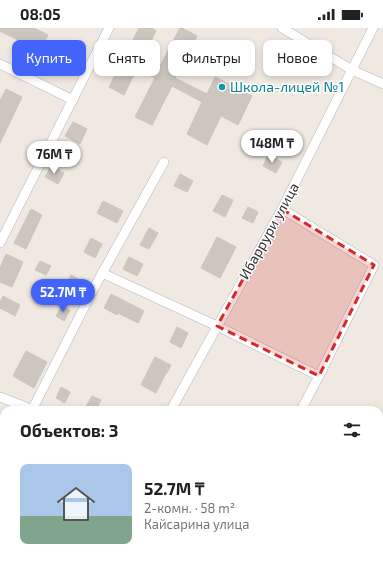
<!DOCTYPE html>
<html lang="ru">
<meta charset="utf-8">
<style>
:root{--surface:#fff;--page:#f2f2f2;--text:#202124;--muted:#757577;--line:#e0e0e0;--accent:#4264fb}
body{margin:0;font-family:"Exo 2",sans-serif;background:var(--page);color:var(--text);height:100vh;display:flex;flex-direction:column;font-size:15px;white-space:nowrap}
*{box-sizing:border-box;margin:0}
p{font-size:13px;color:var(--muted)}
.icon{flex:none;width:22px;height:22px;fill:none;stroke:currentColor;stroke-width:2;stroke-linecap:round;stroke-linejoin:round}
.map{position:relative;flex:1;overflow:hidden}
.details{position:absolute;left:0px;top:378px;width:383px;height:156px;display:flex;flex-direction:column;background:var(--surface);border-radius:12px 12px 0 0;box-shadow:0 2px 6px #0003}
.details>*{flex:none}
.hud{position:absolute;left:12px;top:12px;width:359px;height:36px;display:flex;gap:8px}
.price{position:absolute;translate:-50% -34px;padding:0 9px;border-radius:14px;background:#fff;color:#222;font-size:13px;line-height:26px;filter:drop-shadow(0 1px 2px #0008)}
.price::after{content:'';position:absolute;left:50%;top:24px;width:12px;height:9px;margin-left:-6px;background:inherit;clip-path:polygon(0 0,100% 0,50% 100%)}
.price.on{background:var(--accent);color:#fff}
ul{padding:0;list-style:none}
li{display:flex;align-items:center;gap:12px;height:100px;padding:0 20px}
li+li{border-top:1px solid var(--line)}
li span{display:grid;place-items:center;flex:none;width:112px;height:80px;border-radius:8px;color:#555}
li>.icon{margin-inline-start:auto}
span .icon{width:48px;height:48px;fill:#fffc;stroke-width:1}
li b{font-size:17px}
h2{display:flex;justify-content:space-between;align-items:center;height:48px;padding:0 20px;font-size:17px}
.pill{padding:0 14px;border-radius:8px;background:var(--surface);box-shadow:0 2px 6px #0003;font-size:14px;line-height:36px}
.pill.on{background:var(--accent);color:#fff}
.status{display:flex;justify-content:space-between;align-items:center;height:28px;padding:0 20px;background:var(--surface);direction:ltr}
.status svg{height:11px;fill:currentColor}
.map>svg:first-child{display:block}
.building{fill:#cbc7bf;stroke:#cbc5ba}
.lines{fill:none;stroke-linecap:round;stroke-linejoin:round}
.minor-casing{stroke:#b4b7c1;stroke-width:10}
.minor{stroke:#fff;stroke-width:9}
.marked{fill:#d62828;fill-opacity:0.2;stroke:#d62828;stroke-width:3;stroke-dasharray:8 5;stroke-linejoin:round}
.culture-dot{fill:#0f9aa8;stroke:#fff;stroke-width:1.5}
.labels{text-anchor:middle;stroke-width:3;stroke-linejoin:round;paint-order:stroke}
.culture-label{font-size:14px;fill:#0d838f;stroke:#fff;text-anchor:start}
.street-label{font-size:14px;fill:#2e2e2e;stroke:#fff}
</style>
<div class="status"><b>08:05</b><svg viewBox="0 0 49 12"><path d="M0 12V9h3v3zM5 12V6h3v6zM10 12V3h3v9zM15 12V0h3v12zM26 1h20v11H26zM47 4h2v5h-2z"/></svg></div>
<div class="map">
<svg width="383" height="534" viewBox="0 0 383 534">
<rect width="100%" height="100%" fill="#efe9e1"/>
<g class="building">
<path d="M0 0H34L48 7 40 23 0 3Z"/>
<path d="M139 0H152L156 3 143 29 160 38 180 0H182L197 8 175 50 207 66 215 49 252 68 238 97 221 88 207 117 187 106 202 74 172 58 152 97 135 89 155 50 137 41 124 67 109 59Z"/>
<path d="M6 61 22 69 0 115V73Z"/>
<path d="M73 94 87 101 80 116 65 108Z"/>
<path d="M268 127 282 134 276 145 263 138Z"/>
<path d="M51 138 64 145 58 156 45 149Z"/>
<path d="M180 146 193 153 187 164 174 158Z"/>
<path d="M222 167 233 172 225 189 213 183Z"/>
<path d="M103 173 123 183 117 195 97 185Z"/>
<path d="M248 179 258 184 253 195 242 190Z"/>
<path d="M31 181 42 187 26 221 14 215Z"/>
<path d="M149 200 158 205 149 221 140 217Z"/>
<path d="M217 209 236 219 220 250 201 240Z"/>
<path d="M91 210 102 216 95 230 84 224Z"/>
<path d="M6 226 23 234 12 259 0 254V240Z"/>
<path d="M129 229 143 236 137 248 123 241Z"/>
<path d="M40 233 51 238 46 247 35 242Z"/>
<path d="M71 247 82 253 76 264 66 258Z"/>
<path d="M111 266 144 283 138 295 118 285 117 287 104 280Z"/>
<path d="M3 268 20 277 15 288 0 280V274Z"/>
<path d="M62 278 70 282 64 293 56 288Z"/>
<path d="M177 299 188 305 181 320 170 314Z"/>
<path d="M26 323 47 334 34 360 13 348Z"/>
<path d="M155 329 171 337 167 345H166L156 365 141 357Z"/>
<path d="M61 359 70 364 65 375 56 370Z"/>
<path d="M92 368 101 372 96 382H84Z"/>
</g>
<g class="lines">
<defs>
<g id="minor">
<path d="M282 0 352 42 383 56"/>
<path d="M0 36 73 72"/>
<path d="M282 181 374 237 319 348"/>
<path d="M0 215 109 0"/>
<path d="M102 245 217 298 319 348 301 382"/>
<path d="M0 369 33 382"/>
<path d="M32 382 94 260 164 134"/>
<path d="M171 382 282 181 373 0"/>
<path d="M0 444 4 436"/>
<path d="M0 514 4 515"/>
<path d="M42 530 50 534"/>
<path d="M88 534 90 530"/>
</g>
</defs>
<use href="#minor" class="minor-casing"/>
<use href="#minor" class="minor"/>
</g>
<path class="marked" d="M282 181 374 237 319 348 217 298Z"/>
<circle class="culture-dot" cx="222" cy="59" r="4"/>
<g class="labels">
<g class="culture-label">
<text x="230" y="64">Школа-лицей №1</text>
</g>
<g class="street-label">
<text transform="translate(269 203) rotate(-61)" y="5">Ибаррури улица</text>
</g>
</g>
</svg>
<b class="price" style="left:272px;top:136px">148M ₸</b>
<b class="price" style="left:54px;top:147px">76M ₸</b>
<b class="price on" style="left:63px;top:285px">52.7M ₸</b>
<div class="hud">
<a class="pill on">Купить</a>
<a class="pill">Снять</a>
<a class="pill">Фильтры</a>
<a class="pill">Новое</a>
</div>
<section class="details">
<h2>Объектов: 3<svg class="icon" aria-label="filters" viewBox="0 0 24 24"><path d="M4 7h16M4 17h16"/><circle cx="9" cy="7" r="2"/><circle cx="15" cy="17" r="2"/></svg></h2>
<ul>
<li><span style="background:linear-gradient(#a9c7e8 65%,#7fa58c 0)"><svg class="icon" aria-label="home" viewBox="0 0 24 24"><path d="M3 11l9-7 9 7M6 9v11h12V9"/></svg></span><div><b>52.7M ₸</b><p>2-комн. · 58 m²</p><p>Кайсарина улица</p></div></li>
</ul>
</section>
</div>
